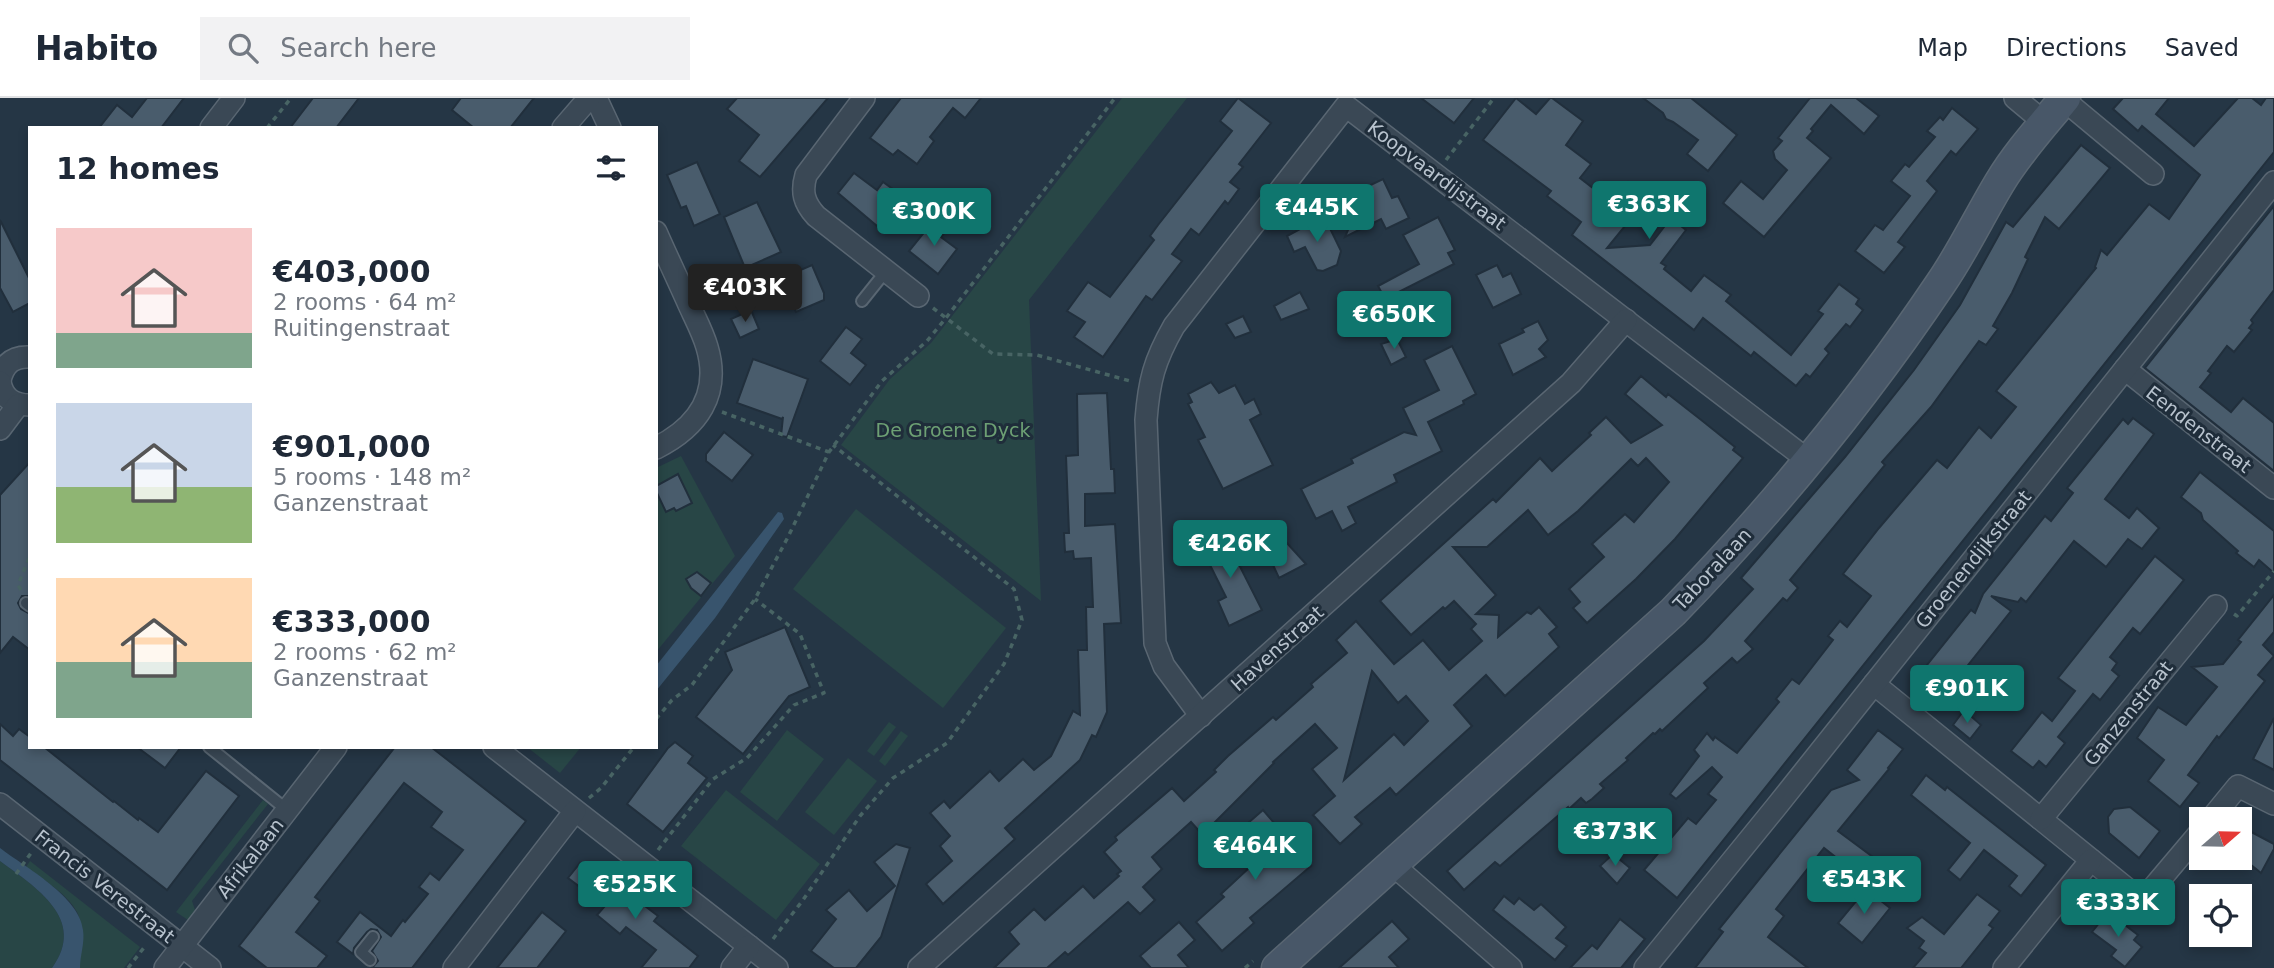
<!DOCTYPE html>
<meta charset="utf-8">
<style>
:root{--surface:#fff;--page:#f2f2f3;--text:#1f2937;--muted:#747a83;--line:#e0e1e3;--accent:#0f766e}
body{margin:0;font-family:"DejaVu Sans",sans-serif;background:var(--page);color:var(--text);height:100vh;display:flex;flex-direction:column;font-size:26px;white-space:nowrap}
*{box-sizing:border-box;margin:0}
p{font-size:23px;color:var(--muted)}
.icon{flex:none;width:38px;height:38px;fill:none;stroke:currentColor;stroke-width:2;stroke-linecap:round;stroke-linejoin:round}
.map{position:relative;flex:1;overflow:hidden}
.panel{position:absolute;left:28px;top:28px;width:630px;height:623px;display:flex;flex-direction:column;background:var(--surface);border-radius:0px;box-shadow:0 4px 10px #0003}
.panel>*{flex:none}
.needle{width:46px;rotate:70deg}
.controls{position:absolute;left:2189px;top:709px;display:grid;gap:14px}
.controls a{display:grid;place-items:center;width:63px;height:63px;border-radius:0px;background:var(--surface);box-shadow:0 4px 10px #0003;font-size:35px}
.price{position:absolute;translate:-50% -60px;padding:0 16px;border-radius:7px;background:var(--accent);color:#fff;font-size:23px;line-height:46px;filter:drop-shadow(0 2px 4px #0008)}
.price::after{content:'';position:absolute;left:50%;top:42px;width:21px;height:16px;margin-left:-10px;background:inherit;clip-path:polygon(0 0,100% 0,50% 100%)}
.price.on{background:#222;color:#fff}
ul{padding:0;list-style:none}
li{display:flex;align-items:center;gap:21px;height:175px;padding:0 28px}
li span{display:grid;place-items:center;flex:none;width:196px;height:140px;border-radius:0px;color:#555}
li>.icon{margin-inline-start:auto}
span .icon{width:84px;height:84px;fill:#fffc;stroke-width:1}
li b{font-size:30px}
h2{display:flex;justify-content:space-between;align-items:center;height:84px;padding:0 28px;font-size:30px}
header{display:flex;align-items:center;gap:42px;box-sizing:border-box;height:98px;padding:0 35px;background:var(--surface);border-bottom:2px solid var(--line)}
header strong{font-size:33px}
nav{display:flex;gap:38px;margin-inline-start:auto;font-size:24px}
.search{width:490px;height:63px;background:var(--page);display:flex;align-items:center;gap:18px;box-sizing:border-box;padding:0 24px;border-radius:0px;color:var(--muted);font-size:26px}
.map>svg:first-child{display:block}
.green{fill:#284646}
.water{fill:#38546d}
.building{fill:#495c6c;stroke:#212f3c;stroke-width:2;fill-rule:evenodd}
.lines{fill:none;stroke-linecap:round;stroke-linejoin:round}
.lane-casing{stroke:#596672;stroke-width:14}
.street-casing{stroke:#596672;stroke-width:24}
.secondary-casing{stroke:#596672;stroke-width:33}
.path{stroke:#486464;stroke-width:3.5;stroke-dasharray:5 5;stroke-linecap:butt}
.lane{stroke:#3a4855;stroke-width:10}
.street{stroke:#3a4855;stroke-width:21}
.secondary{stroke:#485768;stroke-width:30}
.labels{text-anchor:middle;stroke-width:6;stroke-linejoin:round;paint-order:stroke}
.street-label{font-size:19px;fill:#b8c3ce;stroke:#1f2d3a}
.park-label{font-size:19px;fill:#6da074;stroke:#1f2d3a}
</style>
<header>
<strong>Habito</strong>
<div class="search"><svg class="icon" aria-label="search" viewBox="0 0 24 24"><circle cx="10" cy="10" r="6"/><path d="M15 15l6 6"/></svg>Search here</div>
<nav><a>Map</a><a>Directions</a><a>Saved</a></nav>
</header>
<div class="map">
<svg width="2274" height="870" viewBox="0 0 2274 870">
<rect width="100%" height="100%" fill="#253645"/>
<g class="green">
<path d="M1122 0H1187L1029 202 1041 503 841 347 890 281 931 245Z"/>
<path d="M681 358 735 458 656 554V370Z"/>
<path d="M856 411 1006 530 943 610 793 491Z"/>
<path d="M889 624 896 629 874 658 867 653Z"/>
<path d="M787 632 824 661 777 723 740 694Z"/>
<path d="M901 633 908 638 885 668 879 663Z"/>
<path d="M527 649H581L560 675Z"/>
<path d="M848 660 877 683 834 737 805 714Z"/>
<path d="M726 692 820 766 776 822 681 748Z"/>
<path d="M263 702 268 706 192 803 195 812 188 822 176 814Z"/>
<path d="M0 763C35 789 88 821 52 870H0Z"/>
<path d="M30 763 140 849 124 870H80C80 855 84 827 77 814 67 795 42 781 26 769Z"/>
</g>
<g class="water">
<path d="M778 414 782 415 784 421 715 520 656 593V568Z"/>
<path d="M0 750C25 769 80 799 83 832 85 845 80 857 80 870H52C88 821 35 789 0 763Z"/>
</g>
<g class="building">
<path d="M147 0H184L161 30H99L117 7 132 19Z"/>
<path d="M313 0H359L336 30H290Z"/>
<path d="M461 0H534L510 30H474L452 12Z"/>
<path d="M737 0H828L760 79 739 63 759 37 727 11Z"/>
<path d="M901 0H981L965 20 953 10 930 39 934 43 917 66 898 52 893 57 870 40Z"/>
<path d="M1238 0 1271 25 1239 66 1243 69 1230 84 1239 91 1228 106 1225 103 1199 137 1191 131 1172 156 1182 163 1152 202 1146 198 1103 259 1074 239 1085 224 1067 213 1088 184 1110 199 1154 142 1150 138 1158 127 1232 33 1220 23Z"/>
<path d="M1421 0H1474L1454 25Z"/>
<path d="M1516 0 1536 16 1550 0H1552L1583 23 1566 47 1591 66 1580 80 1611 104 1628 84 1647 101 1607 150 1650 147 1671 120 1686 132 1661 165 1666 168 1664 171 1691 193 1704 177 1731 197 1726 203 1791 257 1823 216 1818 213 1839 186 1859 201 1856 206 1863 212 1850 229 1846 226 1825 251 1829 255 1810 279 1806 276 1796 288 1754 254 1751 258 1703 220 1694 232 1572 137 1581 124 1547 98 1551 93 1483 42Z"/>
<path d="M1643 0H1691L1737 37 1708 73 1687 56 1698 42 1673 24 1666 21 1663 15Z"/>
<path d="M1810 0H1856L1879 18 1864 36 1831 7 1811 31 1813 33 1807 40 1831 60 1764 139 1723 105 1741 83 1763 101 1787 72 1775 61 1773 53 1782 43 1778 40Z"/>
<path d="M2123 0H2169L2156 16 2194 48 2238 0H2252L2261 7 2266 0H2274V54L1677 800 1644 772 1688 720 1696 726 1716 702 1708 696 1722 679 1712 669 1676 701 1670 696 1699 658 1694 652 1707 635 1713 642 1715 639 1737 655 1779 604 1776 601 1792 581 1799 586 1833 542 1828 538 1840 523 1847 529 1871 498 1843 476 1879 430 1937 362 1947 370 1979 329 1991 340 2016 309 1996 293 2096 170 2095 169 2101 152 2107 157 2149 106 2169 121 2200 77 2142 28 2138 33 2113 11Z"/>
<path d="M1952 10 1978 31 1956 57 1951 53 1927 83 1937 93 1898 144 1905 149 1884 175 1855 153 1875 127 1883 132 1910 98 1891 83 1905 66 1909 69 1935 39 1927 33 1940 19 1943 22Z"/>
<path d="M2081 47 2110 70 2059 131 2045 119 2025 159 2028 161 2012 195 1993 228 1998 231 1986 247 1979 243 1931 309 1882 364 1885 367 1790 482 1798 490 1787 503 1783 500 1745 543 1753 551 1737 565 1732 560 1704 585 1708 590 1662 633 1660 631 1655 636 1653 635 1626 660 1628 662 1600 686 1604 690 1592 701 1586 705 1581 700 1569 711 1568 709 1500 768 1495 764 1464 792 1447 773 1704 543 1753 491 1741 480 1845 359 1914 272 1960 207 2006 124 2013 129Z"/>
<path d="M697 64 720 116 694 128 686 108 681 110 667 77Z"/>
<path d="M854 75 877 92 883 84 901 97 877 128 838 95Z"/>
<path d="M1383 81 1392 100 1398 98 1409 120 1386 131 1381 121 1345 139 1355 115 1366 109 1358 93Z"/>
<path d="M757 104 781 154 745 170 724 119Z"/>
<path d="M2274 108V192L2251 222 2253 225 2249 230 2252 232 2234 254 2227 248 2208 273 2211 275 2200 289 2231 314 2243 300 2274 325V373L2145 270Z"/>
<path d="M1324 118 1341 153 1337 167 1323 173 1317 172 1305 149 1294 154 1287 138Z"/>
<path d="M1438 119 1455 152 1448 155 1454 166 1385 201 1378 188 1419 166 1403 137Z"/>
<path d="M0 122 30 182V205L13 214 0 190Z"/>
<path d="M934 122 947 132 941 139 957 151 938 176 909 153Z"/>
<path d="M812 167 824 195V202L796 214 782 180Z"/>
<path d="M1497 167 1503 179 1511 175 1521 196 1493 210 1476 177Z"/>
<path d="M1300 194 1309 211 1281 222 1274 208Z"/>
<path d="M751 212 759 231 740 240 731 221Z"/>
<path d="M1243 218 1251 234 1235 240 1226 226Z"/>
<path d="M1538 223 1548 242 1539 251 1546 259 1513 277 1499 246 1524 234 1522 231Z"/>
<path d="M846 229 862 241 851 255 866 267 850 287 820 263Z"/>
<path d="M1397 241 1406 259 1391 267 1381 246Z"/>
<path d="M1452 248 1476 296 1463 303 1464 306 1428 324 1442 353 1394 377 1397 384 1348 409 1356 425 1342 433 1332 413 1316 421 1301 391 1353 365 1351 361 1404 334 1416 337 1403 310 1439 292 1424 262Z"/>
<path d="M753 261 808 281 787 339 781 338 783 319 782 321 737 305Z"/>
<path d="M1641 278 1666 299 1668 296 1700 321 1735 349 1733 352 1743 360 1675 441 1636 481 1587 525 1573 510 1580 504 1569 491 1604 459 1592 446 1625 416 1634 424 1669 384 1646 360 1638 368 1631 361 1578 413 1548 437 1528 412 1487 449H1453L1496 497 1476 516 1499 517 1498 539 1527 514 1531 516 1539 509 1557 529 1549 536 1559 549 1505 598 1486 577 1454 607 1472 628 1396 697 1390 690 1355 719 1362 726 1340 746 1313 717 1335 698 1312 671 1337 650 1315 626 1273 664 1274 665 1215 724 1230 740 1216 752 1191 724 1152 759 1162 771 1143 789 1155 802 1140 816 1128 804 1068 857 1065 854 1047 870H994L1019 846 1009 834 1034 811 1045 822 1083 788 1094 800 1119 778 1117 776 1121 773 1104 754 1117 742 1115 739 1172 690 1184 703 1216 674 1214 672 1228 658 1273 619 1276 622 1313 589 1311 586 1347 555 1336 542 1356 523 1394 566 1423 542 1449 572 1482 543 1471 531 1476 526 1454 503 1445 511 1443 509 1411 537 1380 503 1493 401 1496 404 1540 360 1552 373 1591 337 1589 335 1606 319 1631 345 1662 327 1625 296ZM1372 573 1398 605 1406 598 1428 623 1404 647 1394 636 1344 682Z"/>
<path d="M1211 284 1219 295 1235 287 1245 306 1254 301 1261 316 1250 322 1273 367 1223 391 1198 342 1205 339 1188 306 1192 304 1188 296Z"/>
<path d="M1107 295 1111 371H1114L1115 395 1085 396V428L1115 426 1121 525 1104 526 1107 614 1096 639 1092 637 1080 662 1005 730 1015 741 943 806 926 786 952 763 940 748 950 738 930 715 944 703 950 710 990 673 999 683 1023 661 1034 672 1051 658 1073 613 1080 617 1078 552H1087L1086 509H1093L1091 460 1074 461 1073 453 1065 454 1064 435H1069L1066 358 1078 357 1077 296Z"/>
<path d="M2133 320 2154 336 2105 401 2129 420 2137 410 2159 430 2142 451 2128 441 2106 469 2074 443 2026 504 2021 500 2018 504 1991 498 2011 513 1941 601 1918 582 1929 569 1927 567 1971 512 1975 515 1983 496 2045 418 2051 423 2073 395 2067 390 2123 321 2128 326Z"/>
<path d="M724 334 753 357 732 383 706 363V356Z"/>
<path d="M30 364V498H22L18 505 21 511 30 516V552L13 539 0 555V397Z"/>
<path d="M2200 374 2274 433V475L2259 462 2254 469 2236 455 2238 453 2203 422 2201 415 2181 399Z"/>
<path d="M678 376 692 405 676 413 674 410 666 414 656 393V388Z"/>
<path d="M1222 433 1262 512 1229 528 1218 503 1226 499 1199 445Z"/>
<path d="M1286 444 1306 466 1279 480 1267 454Z"/>
<path d="M2155 458 2184 482 2140 536 2133 530 2110 559 2117 565 2112 572 2119 578 2100 602 2093 596 2058 639 2065 645 2046 669 2039 663 2033 670 2011 653 2042 614 2052 623 2075 593 2058 580Z"/>
<path d="M697 474 711 485 701 498 691 490 686 481Z"/>
<path d="M2274 497V534L2263 547 2274 558 2258 577 2265 583 2219 640 2217 638 2188 677 2199 685 2180 709 2148 683 2164 662 2137 640 2158 609 2186 627 2217 589 2192 569 2223 566 2241 544 2238 542Z"/>
<path d="M785 529 810 589 789 598 743 656 696 619 732 572 725 554Z"/>
<path d="M1964 612 1981 627 1970 641 1953 627Z"/>
<path d="M2274 620V672L2253 661Z"/>
<path d="M0 626 13 638 19 631 30 639V649H44L113 704 114 703 138 722 139 720 158 734 206 673 239 698 167 792 0 662Z"/>
<path d="M1878 632 1903 651 1888 670 1889 671 1838 733 1885 768 1871 787 1824 750 1776 811 1784 818 1768 839 1808 870H1695L1723 834 1719 831 1831 692 1859 682 1847 672Z"/>
<path d="M675 644 693 658 688 665 707 680 663 734 627 706 668 650Z"/>
<path d="M137 649H181L165 670Z"/>
<path d="M395 649H431L526 723 412 870H372L378 863 372 853 381 839 377 832 371 831 367 834 354 850 353 856 337 844 360 814 391 838 403 822 405 824 428 796 419 789 430 775 439 782 463 752 431 729 442 714 404 685 315 799 320 803 296 834 327 858 317 870H267L239 848Z"/>
<path d="M1926 677 1945 692 1947 689 2046 767 2021 798 2009 788 2017 778 1984 752 1960 782 1948 772 1970 745 1911 697Z"/>
<path d="M2130 709 2160 733 2139 760 2109 735 2108 719 2114 711Z"/>
<path d="M1263 712 1311 768 1250 820 1254 825 1222 853 1196 824 1224 799 1221 796 1263 757 1240 732Z"/>
<path d="M2240 728 2274 746V751L2261 775 2240 758Z"/>
<path d="M896 746 910 750 881 839 856 870H834L811 853 836 821 826 812 849 792 867 813 895 788 874 764Z"/>
<path d="M1613 756 1630 770 1617 786 1600 768Z"/>
<path d="M580 765 625 799 628 795 658 818 654 823 698 858 689 870H641L656 852 626 829 620 836 597 817 605 808 568 780Z"/>
<path d="M1866 791 1890 810 1862 845 1838 825Z"/>
<path d="M1977 796 2000 813 1989 827 1993 830 1961 870H1913L1926 855 1919 850 1924 843 1907 830 1922 819 1944 836Z"/>
<path d="M1504 798 1514 806 1519 800 1534 812 1541 806 1566 829 1556 840 1567 848 1555 862 1493 812Z"/>
<path d="M542 814 566 833 537 870H497Z"/>
<path d="M2108 814 2138 837 2134 842 2142 849 2125 869 2111 858 2116 852 2092 834Z"/>
<path d="M1620 821 1645 841 1621 870H1570L1592 847 1597 851Z"/>
<path d="M1392 823 1409 841 1389 859 1399 870H1339Z"/>
<path d="M1179 824 1195 842 1178 857 1189 870H1151L1140 858Z"/>
</g>
<g class="lines">
<defs>
<g id="lane">
<path d="M862 203 886 173"/>
<path d="M26 505 30 508"/>
<path d="M209 649 287 712"/>
<path d="M370 862 361 854 373 839"/>
</g>
<g id="street">
<path d="M596 0 610 30"/>
<path d="M864 0 806 77C801 94 804 105 816 118L918 198"/>
<path d="M2015 0 2045 25"/>
<path d="M2064 2 2153 76"/>
<path d="M211 30 234 0"/>
<path d="M563 30 589 0"/>
<path d="M656 134C667 159 679 184 690 209 696 222 703 235 707 249 721 296 698 329 656 350"/>
<path d="M2125 271 2274 390"/>
<path d="M0 282C4 266 13 258 30 259"/>
<path d="M0 284C3 300 13 307 30 307"/>
<path d="M0 331 18 307"/>
<path d="M1874 586 2142 803 2202 732"/>
<path d="M1201 618 1164 568 1155 545 1146 322C1149 283 1154 263 1174 228L1346 8 1809 363"/>
<path d="M494 649 777 870"/>
<path d="M0 706 210 870"/>
<path d="M2041 721 2216 508"/>
<path d="M2211 721 2238 688 2274 706"/>
<path d="M1392 766 1511 870"/>
<path d="M165 870 336 649"/>
<path d="M454 870 575 713"/>
<path d="M732 870 749 848"/>
<path d="M919 870 1571 285 1626 222"/>
<path d="M1645 870 1776 709 2274 84"/>
<path d="M2004 870 2091 762"/>
</g>
<path id="secondary" d="M1277 870 1673 514C1771 413 1862 303 1941 185 1963 153 1980 117 2000 84 2018 54 2043 27 2065 0"/>
</defs>
<use href="#lane" class="lane-casing"/>
<use href="#street" class="street-casing"/>
<use href="#secondary" class="secondary-casing"/>
<g class="path">
<path d="M267 30 291 0"/>
<path d="M1446 62 1494 0"/>
<path d="M933 210 993 256 1037 257 1130 283"/>
<path d="M722 314 829 354"/>
<path d="M21 492 18 487 30 458"/>
<path d="M2234 516 2237 518 2274 473"/>
<path d="M656 621 672 602 692 587 755 501 788 439 829 354 882 283 927 243 946 220 1115 0"/>
<path d="M589 700 601 690 634 649"/>
<path d="M658 752 713 681 747 660 794 607 824 595 800 536 755 501"/>
<path d="M16 776 31 755"/>
<path d="M773 841 803 802 860 718 893 680 947 645 1004 566 1022 522 1014 491 833 347"/>
<path d="M128 870 146 847"/>
<path d="M1245 870 1253 863"/>
</g>
<use href="#lane" class="lane"/>
<use href="#street" class="street"/>
<use href="#secondary" class="secondary"/>
</g>
<g class="labels">
<g class="street-label">
<text transform="translate(1437 77) rotate(37)" y="7">Koopvaardijstraat</text>
<text transform="translate(2199 331) rotate(38)" y="7">Eendenstraat</text>
<text transform="translate(1973 461) rotate(-51)" y="7">Groenendijkstraat</text>
<text transform="translate(1712 471) rotate(-47)" y="7">Taboralaan</text>
<text transform="translate(1277 550) rotate(-42)" y="7">Havenstraat</text>
<text transform="translate(2128 615) rotate(-51)" y="7">Ganzenstraat</text>
<text transform="translate(250 760) rotate(-52)" y="7">Afrikalaan</text>
<text transform="translate(105 788) rotate(38)" y="7">Francis Verestraat</text>
</g>
<g class="park-label">
<text x="953" y="339">De Groene Dyck</text>
</g>
</g>
</svg>
<div class="controls">
<a><svg class="needle" viewBox="-14 -14 28 28"><path d="M0-13l5 13h-10z" fill="#e53935"/><path d="M0 13l5-13h-10z" fill="#747a83"/></svg></a>
<a><svg class="icon" aria-label="locate" viewBox="0 0 24 24"><circle cx="12" cy="12" r="6"/><path d="M12 2v4M12 18v4M2 12h4M18 12h4"/></svg></a>
</div>
<b class="price" style="left:1649px;top:143px">€363K</b>
<b class="price" style="left:1317px;top:146px">€445K</b>
<b class="price" style="left:934px;top:150px">€300K</b>
<b class="price on" style="left:745px;top:226px">€403K</b>
<b class="price" style="left:1394px;top:253px">€650K</b>
<b class="price" style="left:1230px;top:482px">€426K</b>
<b class="price" style="left:1967px;top:627px">€901K</b>
<b class="price" style="left:1615px;top:770px">€373K</b>
<b class="price" style="left:1255px;top:784px">€464K</b>
<b class="price" style="left:1864px;top:818px">€543K</b>
<b class="price" style="left:635px;top:823px">€525K</b>
<b class="price" style="left:2118px;top:841px">€333K</b>
<section class="panel">
<h2>12 homes<svg class="icon" aria-label="filters" viewBox="0 0 24 24"><path d="M4 7h16M4 17h16"/><circle cx="9" cy="7" r="2"/><circle cx="15" cy="17" r="2"/></svg></h2>
<ul>
<li><span style="background:linear-gradient(#f6c9c9 75%,#7fa58c 0)"><svg class="icon" aria-label="home" viewBox="0 0 24 24"><path d="M3 11l9-7 9 7M6 9v11h12V9"/></svg></span><div><b>€403,000</b><p>2 rooms · 64 m²</p><p>Ruitingenstraat</p></div></li>
<li><span style="background:linear-gradient(#c9d6e8 60%,#8fb573 0)"><svg class="icon" aria-label="home" viewBox="0 0 24 24"><path d="M3 11l9-7 9 7M6 9v11h12V9"/></svg></span><div><b>€901,000</b><p>5 rooms · 148 m²</p><p>Ganzenstraat</p></div></li>
<li><span style="background:linear-gradient(#ffd9b3 60%,#7fa58c 0)"><svg class="icon" aria-label="home" viewBox="0 0 24 24"><path d="M3 11l9-7 9 7M6 9v11h12V9"/></svg></span><div><b>€333,000</b><p>2 rooms · 62 m²</p><p>Ganzenstraat</p></div></li>
</ul>
</section>
</div>
